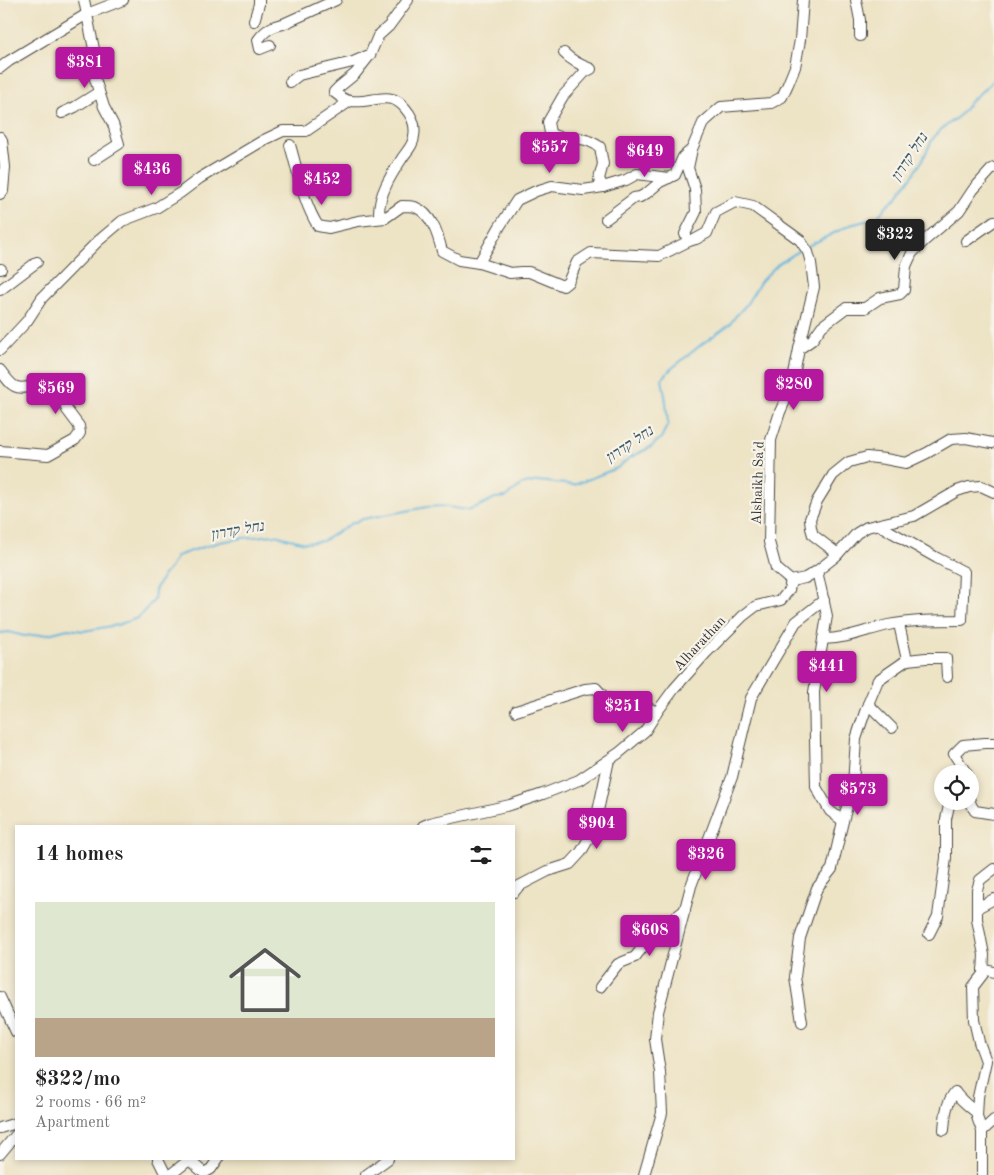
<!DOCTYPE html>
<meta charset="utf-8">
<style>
:root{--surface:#fff;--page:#f2f2f2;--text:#222;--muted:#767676;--accent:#b5179e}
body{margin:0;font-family:"Old Standard TT","Frank Ruhl Libre",serif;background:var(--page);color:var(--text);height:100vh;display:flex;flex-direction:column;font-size:19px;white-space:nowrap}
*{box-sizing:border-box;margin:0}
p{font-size:16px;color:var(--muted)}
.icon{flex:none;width:28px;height:28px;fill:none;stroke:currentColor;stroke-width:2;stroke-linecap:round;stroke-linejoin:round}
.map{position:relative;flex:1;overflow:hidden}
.side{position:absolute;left:15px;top:825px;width:500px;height:335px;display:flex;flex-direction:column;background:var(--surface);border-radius:0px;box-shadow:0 2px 8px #0003}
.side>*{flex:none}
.controls{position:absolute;left:934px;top:765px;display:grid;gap:10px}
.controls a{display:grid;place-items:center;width:45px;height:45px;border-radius:50%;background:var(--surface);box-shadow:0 2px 8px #0003;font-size:25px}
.price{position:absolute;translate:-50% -42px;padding:0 11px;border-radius:5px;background:var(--accent);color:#fff;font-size:16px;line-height:32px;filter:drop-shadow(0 1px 2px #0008)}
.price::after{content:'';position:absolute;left:50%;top:30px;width:15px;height:11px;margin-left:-8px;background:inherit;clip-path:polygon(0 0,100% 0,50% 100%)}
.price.selected{background:#222;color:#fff}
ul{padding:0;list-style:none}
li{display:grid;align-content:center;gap:10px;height:265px;padding:0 20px}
li span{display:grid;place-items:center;height:155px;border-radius:0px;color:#555}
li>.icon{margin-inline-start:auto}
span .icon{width:90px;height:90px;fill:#fffc;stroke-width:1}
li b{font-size:21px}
h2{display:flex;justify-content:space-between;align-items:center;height:60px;padding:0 20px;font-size:21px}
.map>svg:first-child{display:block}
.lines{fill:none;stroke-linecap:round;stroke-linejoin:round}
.stream{stroke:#62b5de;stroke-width:2}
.minor-casing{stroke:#484742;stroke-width:12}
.minor{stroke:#fff;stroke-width:10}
.labels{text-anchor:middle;stroke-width:4.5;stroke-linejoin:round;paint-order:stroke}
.street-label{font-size:14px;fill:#2b2b2b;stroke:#f7f3e8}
.water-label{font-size:15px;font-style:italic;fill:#3e5b6a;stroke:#f7f3e8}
</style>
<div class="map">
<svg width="994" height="1175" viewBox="0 0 994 1175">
<rect width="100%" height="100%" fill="#f7f3e8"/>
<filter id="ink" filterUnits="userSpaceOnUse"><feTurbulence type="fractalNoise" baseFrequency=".02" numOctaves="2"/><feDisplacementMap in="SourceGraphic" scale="10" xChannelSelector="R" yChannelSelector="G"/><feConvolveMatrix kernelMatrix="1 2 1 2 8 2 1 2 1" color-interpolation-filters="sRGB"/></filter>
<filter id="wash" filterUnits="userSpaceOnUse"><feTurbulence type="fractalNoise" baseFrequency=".0096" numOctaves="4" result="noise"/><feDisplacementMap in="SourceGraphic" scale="20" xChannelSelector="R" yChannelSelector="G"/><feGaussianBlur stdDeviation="1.12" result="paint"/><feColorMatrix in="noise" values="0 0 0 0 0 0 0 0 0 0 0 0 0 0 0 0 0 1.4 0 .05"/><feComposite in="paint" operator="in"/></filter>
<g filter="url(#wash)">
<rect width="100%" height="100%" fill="#ede3c5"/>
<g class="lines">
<g class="stream">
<path d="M808 246 850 225 877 218 887 205 897 197 903 187 911 178 922 161 932 140 938 132 960 115 970 102 994 80"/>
<path d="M0 633 9 632 24 636 48 634 68 629 84 631 117 625 138 618 154 600 155 590 163 576 170 568 177 556 191 551 220 542 243 538 275 535 305 543 323 541 352 523 363 519 427 507 441 506 467 510 479 506 495 498 506 497 521 485 538 481 574 485 617 468 631 457 651 447 661 438 668 424 666 402 662 379 671 369 702 344 730 324 735 317 746 305 761 281 778 264 802 249"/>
</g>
</g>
</g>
<g filter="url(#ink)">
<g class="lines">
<defs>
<g id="minor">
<path d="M84 0 95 54V79L104 107 113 124 119 144 94 160"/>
<path d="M408 0 389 26 378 36 370 55 355 74 339 87 334 92C339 96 345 101 351 101 371 104 390 89 405 108 412 116 416 126 414 136 414 145 405 153 401 160 391 175 379 194 379 213L385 218 402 206C406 206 411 206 415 207 432 214 438 235 442 251L459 260 479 263 510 273 521 272H529L563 286 568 282 577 262 591 253 659 256 689 241"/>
<path d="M856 0 860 20V36"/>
<path d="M254 21 259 4V0"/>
<path d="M270 45 260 49 258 40C265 30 272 26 283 24L336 0"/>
<path d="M564 53C572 61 580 65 591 69L585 72 563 96 548 122 550 133C559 140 570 137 581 139 588 140 594 143 600 147L603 164 599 179 603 187"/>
<path d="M0 68 9 61 87 14 123 0"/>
<path d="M290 82 299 75 353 62 369 55"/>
<path d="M62 113 75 107 99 92"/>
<path d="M0 137 2 140 5 167 3 191 0 194"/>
<path d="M290 145C298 172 303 202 318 226L329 228 358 221 385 218"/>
<path d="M606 219 634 198 640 197 647 193 660 182 675 175 683 157 692 149"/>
<path d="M966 241 994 221"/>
<path d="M479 263 500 226 517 200 536 191 552 186 583 190 603 187 626 180 637 174 669 178"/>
<path d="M0 269H1"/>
<path d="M0 290 37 262"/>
<path d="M799 349 812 340 822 326 846 308H865L880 298 900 294 904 290 906 266 912 253 924 241 959 211 973 190 991 170 994 168"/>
<path d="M0 350 27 321 42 298 97 242 122 221 156 208 180 193 200 178 264 140 283 131H306L350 101"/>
<path d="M0 370C12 386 15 392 35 385 39 384 43 382 47 383 50 383 54 386 58 388L67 410 79 426 80 433 75 440 48 455 0 451"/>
<path d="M838 554 813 535 811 528 810 519 817 501 833 475 849 462 867 457 885 459 906 463 927 453 951 439 966 438 992 443"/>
<path d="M817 571 827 616 814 692 816 787 830 811 843 821"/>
<path d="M791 581 776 568 769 542 771 440 780 412 792 385 799 349 814 287 811 263 808 252 800 240 793 235 753 206 735 202 716 212 707 233 696 239 689 241 685 234 696 212 695 189 688 168 692 149 703 123 721 107 771 103 782 97 788 84 795 67 800 40 803 0"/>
<path d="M791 581 805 578 817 571 836 556 857 533 867 527 914 516 957 491 969 487 981 486 994 492"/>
<path d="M823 639C846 639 866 630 888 625 912 620 937 620 962 620L964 572 937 558 879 525"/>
<path d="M907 660 926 658H946L947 677"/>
<path d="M868 704 892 728"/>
<path d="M516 711 585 689 596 688 605 698 644 706 657 712"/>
<path d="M967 774 954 754 963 745 985 743H994"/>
<path d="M970 801 971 805 975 811 994 814"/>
<path d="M423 826 430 823 510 805 543 794 579 780 619 753 645 731 657 712 674 689 706 653 743 616 756 606 781 600 789 590 791 581"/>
<path d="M514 892 519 886 548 871 570 864 581 852 592 833 598 811 609 760"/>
<path d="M977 908 994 899"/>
<path d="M929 934 938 916 946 858V819L950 801"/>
<path d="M983 969 994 972"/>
<path d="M600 987 618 964 635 957 653 934 685 910"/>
<path d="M0 997 16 1032"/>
<path d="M802 1022 795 977 800 938 817 888 832 869 843 821 853 785 856 739 866 709 878 680 907 660 899 624"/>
<path d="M0 1128 16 1123"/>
<path d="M944 1130C945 1116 946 1103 955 1092 961 1101 969 1106 977 1113"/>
<path d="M982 1131 994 1120"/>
<path d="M0 1154 16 1135"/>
<path d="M158 1159 166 1175"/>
<path d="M170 1175 189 1160 204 1173 211 1169 218 1159"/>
<path d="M366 1175 388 1159"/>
<path d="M644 1175 662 1113 660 1072 655 1039 658 1012 691 886 732 777 751 698 796 622 824 600"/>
<path d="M982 1175V1131L977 1117 978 1097 986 1061 979 1042 974 1020 973 987 983 974 984 955 977 919V890L980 880 994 869"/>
</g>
</defs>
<use href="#minor" class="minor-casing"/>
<use href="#minor" class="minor"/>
</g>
</g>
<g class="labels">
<g class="street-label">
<text transform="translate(757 483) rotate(-88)" y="5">Alshaikh Sa'd</text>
<text transform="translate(699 643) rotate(-47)" y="5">Alharathan</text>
</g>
<g class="water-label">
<text transform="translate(909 157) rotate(-57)" y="5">נחל קדרון</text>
<text transform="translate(629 444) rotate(-34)" y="5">נחל קדרון</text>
<text transform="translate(237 530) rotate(-10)" y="5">נחל קדרון</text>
</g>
</g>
</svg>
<div class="controls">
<a><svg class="icon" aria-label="locate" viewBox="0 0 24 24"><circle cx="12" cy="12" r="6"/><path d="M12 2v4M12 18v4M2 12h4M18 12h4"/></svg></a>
</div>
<b class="price" style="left:85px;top:89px">$381</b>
<b class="price" style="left:550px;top:174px">$557</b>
<b class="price" style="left:645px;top:178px">$649</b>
<b class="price" style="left:152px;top:196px">$436</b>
<b class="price" style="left:322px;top:206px">$452</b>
<b class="price selected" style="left:895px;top:261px">$322</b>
<b class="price" style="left:794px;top:411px">$280</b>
<b class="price" style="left:56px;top:415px">$569</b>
<b class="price" style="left:827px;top:693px">$441</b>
<b class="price" style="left:623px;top:733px">$251</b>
<b class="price" style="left:858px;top:816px">$573</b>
<b class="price" style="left:597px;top:850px">$904</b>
<b class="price" style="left:706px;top:881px">$326</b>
<b class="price" style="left:650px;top:957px">$608</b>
<section class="side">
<h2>14 homes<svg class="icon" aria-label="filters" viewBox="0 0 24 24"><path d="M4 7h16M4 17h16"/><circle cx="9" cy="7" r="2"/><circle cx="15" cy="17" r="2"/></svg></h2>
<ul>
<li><span style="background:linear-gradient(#dfe7d0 75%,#b9a48a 0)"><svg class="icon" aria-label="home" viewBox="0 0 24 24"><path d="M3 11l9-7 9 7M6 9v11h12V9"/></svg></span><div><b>$322/mo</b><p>2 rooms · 66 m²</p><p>Apartment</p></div></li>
</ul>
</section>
</div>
